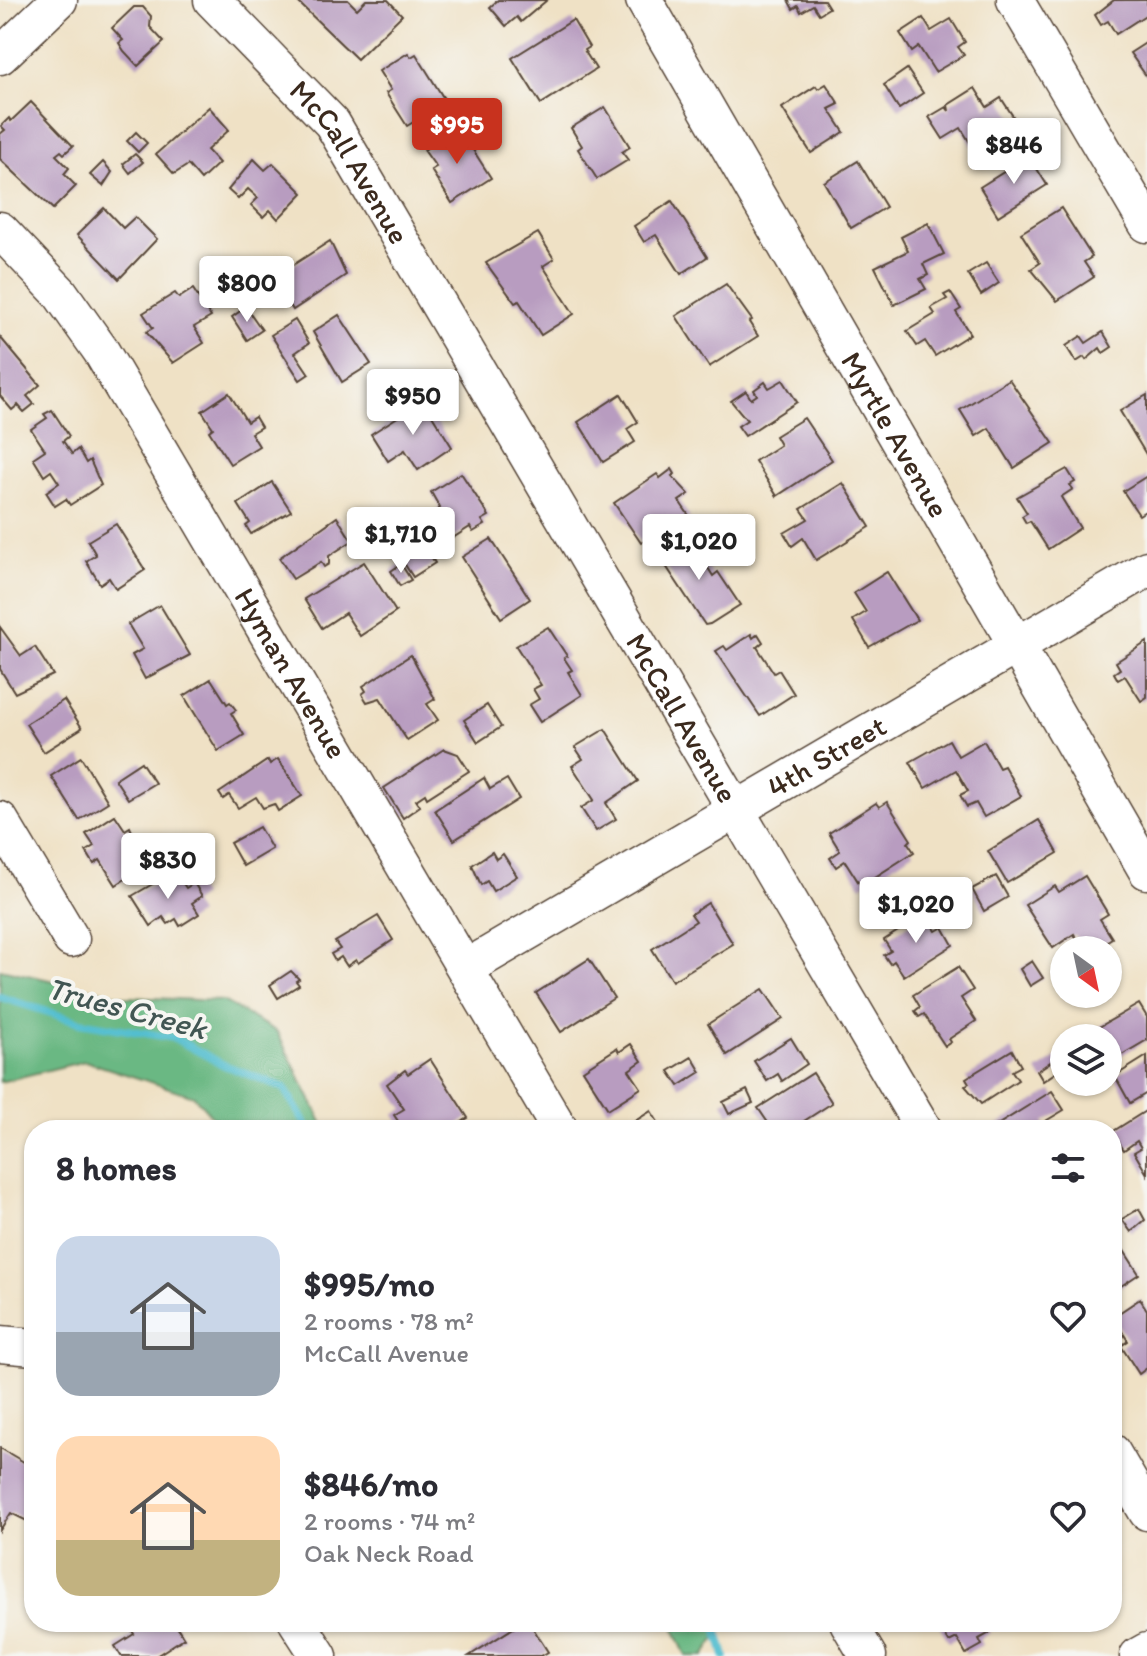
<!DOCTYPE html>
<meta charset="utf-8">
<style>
:root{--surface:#fff;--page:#f2f2f3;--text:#2b2b33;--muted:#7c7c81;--accent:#c8321e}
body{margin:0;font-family:Itim,sans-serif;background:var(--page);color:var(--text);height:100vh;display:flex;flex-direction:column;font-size:30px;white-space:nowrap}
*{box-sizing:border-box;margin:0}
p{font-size:26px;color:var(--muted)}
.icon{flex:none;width:44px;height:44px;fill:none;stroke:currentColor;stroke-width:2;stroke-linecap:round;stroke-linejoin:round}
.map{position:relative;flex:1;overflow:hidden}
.details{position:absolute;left:24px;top:1120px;width:1098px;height:512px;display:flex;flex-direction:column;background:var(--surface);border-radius:32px;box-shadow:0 2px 6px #0004}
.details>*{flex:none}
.needle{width:52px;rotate:147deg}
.fabs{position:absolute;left:1050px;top:936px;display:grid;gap:16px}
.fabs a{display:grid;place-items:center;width:72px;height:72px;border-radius:50%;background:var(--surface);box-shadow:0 2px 6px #0004;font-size:40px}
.price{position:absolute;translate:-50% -68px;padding:0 18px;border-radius:8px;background:#fff;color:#222;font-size:26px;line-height:52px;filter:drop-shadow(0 2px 4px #0008)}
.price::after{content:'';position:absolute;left:50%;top:48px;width:24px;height:18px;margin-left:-12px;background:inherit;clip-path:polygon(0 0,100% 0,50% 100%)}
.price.selected{background:var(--accent);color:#fff}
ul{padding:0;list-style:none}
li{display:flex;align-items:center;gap:24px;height:200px;padding:0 32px}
li span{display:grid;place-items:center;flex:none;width:224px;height:160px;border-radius:24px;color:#555}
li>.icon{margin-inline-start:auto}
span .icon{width:96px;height:96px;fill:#fffc;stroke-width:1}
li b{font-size:34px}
h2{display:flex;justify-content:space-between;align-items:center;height:96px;padding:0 32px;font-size:34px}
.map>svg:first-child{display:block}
.forest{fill:#6ab883;stroke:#527150;stroke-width:2}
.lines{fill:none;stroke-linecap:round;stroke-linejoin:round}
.stream{stroke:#53becf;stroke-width:8}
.building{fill:#b89cc0}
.minor-casing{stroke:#564537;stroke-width:39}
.minor{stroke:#fff;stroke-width:36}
.labels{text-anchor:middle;stroke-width:8;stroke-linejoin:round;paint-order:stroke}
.street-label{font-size:30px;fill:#3b2a1e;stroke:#f6f6f2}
.water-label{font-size:32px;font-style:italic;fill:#425653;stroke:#f6f6f2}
</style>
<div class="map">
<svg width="1147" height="1656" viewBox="0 0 1147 1656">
<rect width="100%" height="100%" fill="#f6f6f2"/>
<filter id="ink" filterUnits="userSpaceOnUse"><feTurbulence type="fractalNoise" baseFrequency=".0125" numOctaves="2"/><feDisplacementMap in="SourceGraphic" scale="16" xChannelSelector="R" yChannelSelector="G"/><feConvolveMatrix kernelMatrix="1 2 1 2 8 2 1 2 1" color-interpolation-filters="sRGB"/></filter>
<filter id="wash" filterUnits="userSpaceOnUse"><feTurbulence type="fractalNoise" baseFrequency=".006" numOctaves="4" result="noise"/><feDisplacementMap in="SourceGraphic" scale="32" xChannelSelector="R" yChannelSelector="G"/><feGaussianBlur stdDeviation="1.8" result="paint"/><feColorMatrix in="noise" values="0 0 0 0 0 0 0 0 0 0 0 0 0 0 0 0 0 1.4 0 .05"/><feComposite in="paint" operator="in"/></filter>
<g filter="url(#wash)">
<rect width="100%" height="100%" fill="#efe1c5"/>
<g class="forest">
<path d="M0 969 127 997 223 1001 277 1032 326 1130H224L194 1096 85 1061 0 1082Z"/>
<path d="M671 1622H727L704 1656H686Z"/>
</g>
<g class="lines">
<g class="stream">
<path d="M0 997 80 1022 174 1038 224 1065 284 1088 309 1130"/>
<path d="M715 1622 725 1656"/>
</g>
</g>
<g id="blocks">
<g class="building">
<path d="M303 0H348L357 9 366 0H388L402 15 357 59 299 3Z"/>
<path d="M498 0H547L521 22 517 17 506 26 490 7Z"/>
<path d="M788 0H824L829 8 819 14 813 5 801 12 798 6 793 9Z"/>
<path d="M1114 0H1147V14L1116 34 1108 21 1101 25 1095 15Z"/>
<path d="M134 7H143L151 16 150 27 164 42 138 66 124 51 119 43 123 40 112 28Z"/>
<path d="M923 18 931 31 951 19 965 42 958 47 964 55 935 72 919 47 912 52 900 33Z"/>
<path d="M573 20 589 47 584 50 596 69 541 104 512 58Z"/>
<path d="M1147 42V77L1130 53Z"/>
<path d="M408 53 411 57 416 54 446 102 407 126 386 93 391 90 379 71Z"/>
<path d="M907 69 923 93 899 109 884 85Z"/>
<path d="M826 84 839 104 829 109 844 132 811 153 782 108 816 86 818 89Z"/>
<path d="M975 88 987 107 1001 98 1016 121 972 146 961 128 943 139 929 117 946 107 949 111 948 105Z"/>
<path d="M31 102 73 146 64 154 61 151 56 155 69 168 64 174 76 186 53 209 0 159V134L5 130 1 126 9 118 11 121Z"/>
<path d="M209 107 229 130 207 150 219 163 201 180 188 165 174 174 156 154Z"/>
<path d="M605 107 630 147 622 152 628 160 597 179 578 149 582 146 571 128Z"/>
<path d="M459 128 491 178 452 203 431 170 436 167 424 150Z"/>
<path d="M136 132 147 143 138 152 127 141Z"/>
<path d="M135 154 143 162 130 173 123 164Z"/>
<path d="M1029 156 1047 185 998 216 980 187Z"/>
<path d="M254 159 265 170 273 163 303 193 278 219 270 210 263 217 251 205 258 198 248 189 238 199 228 190Z"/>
<path d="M858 161 886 207 851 228 824 182Z"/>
<path d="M103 162 112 172 103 186 90 175Z"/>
<path d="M672 201 707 257 681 274 656 235 644 242 634 226Z"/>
<path d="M104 208 123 228 135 217 157 239 119 279 77 235Z"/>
<path d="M1061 208 1092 257 1084 262 1094 277 1057 301 1031 269 1040 263 1021 233Z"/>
<path d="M928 223 944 254 923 264 928 275 920 279 926 289 894 305 875 267 908 251 901 237Z"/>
<path d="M538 233 554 259 543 266 574 314 541 335 519 301 515 303 486 263Z"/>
<path d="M330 241 346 275 293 310 273 278Z"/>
<path d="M986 263 999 283 981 295 968 274Z"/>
<path d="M726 284 752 320 749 322 758 336 709 367 676 316Z"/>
<path d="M193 289 211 317 194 327 204 343 173 363 146 332 153 328 143 313 175 293 179 298Z"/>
<path d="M950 292 961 309 956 312 970 334 935 356 925 341 917 346 907 331 935 314 931 308 947 299 944 295Z"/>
<path d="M246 307 262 330 247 340 232 317Z"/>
<path d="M339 315 371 364 342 382 313 332Z"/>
<path d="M295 320 309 343 295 353 309 374 300 380 271 335Z"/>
<path d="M1103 332 1112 347 1103 353 1100 348 1086 360 1084 357 1076 362 1066 346 1081 336 1086 343Z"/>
<path d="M0 337 40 385 27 396 34 404 24 412 18 405 12 410 0 396Z"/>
<path d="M1009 379 1053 443 1014 468 989 428 976 436 960 410Z"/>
<path d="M783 380 797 402 745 436 738 426 747 420 731 401 746 391 751 399 757 395 754 390 765 382 769 388Z"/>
<path d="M229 393 247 422 255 417 261 427 251 433 259 446 230 464 209 431 213 428 202 411Z"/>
<path d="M621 394 638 422 627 429 635 442 603 462 578 422Z"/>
<path d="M1147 395V456L1120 411Z"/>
<path d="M418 404 424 413 429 410 452 447 418 470 405 450 388 461 371 434Z"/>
<path d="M52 410 69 436 63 441 72 454 78 449 86 463 90 460 101 485 70 505 66 499 55 506 46 492 59 483 51 471 44 476 33 458 45 450 31 429 47 418 44 414Z"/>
<path d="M804 418 832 460 777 496 755 461 780 445 775 436Z"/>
<path d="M672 469 675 474 672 476 689 494 679 501 690 517 660 538 657 533 641 543 614 503 657 474 660 478Z"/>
<path d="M1067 469 1075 482 1070 485 1073 489 1061 497 1080 528 1048 549 1030 521 1026 523 1022 516 1027 513 1017 497Z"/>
<path d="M461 473 489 516 482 520 485 525 473 532 470 527 439 547 433 539 428 542 418 526 440 508 431 492Z"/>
<path d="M1147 476V510L1139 515 1123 491Z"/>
<path d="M272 482 291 511 251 534 246 526 250 523 238 504Z"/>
<path d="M843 483 870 527 816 560 803 538 792 546 784 533 808 519 801 509Z"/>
<path d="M337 517 352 541 329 556V564L324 567 321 562 293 579 279 558Z"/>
<path d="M116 524 145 570 116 589 109 578 100 584 86 561 96 555 88 541Z"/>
<path d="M683 536 688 544 692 542 713 576 718 572 740 605 710 624 705 625 660 557 669 551 666 546Z"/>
<path d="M491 539 530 599 501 618 462 557Z"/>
<path d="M423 543 435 563 413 577 400 557Z"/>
<path d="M364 562 396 612 360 636 345 613 322 628 304 599Z"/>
<path d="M401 564 411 580 400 586 391 571Z"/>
<path d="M887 572 917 620 869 647 853 620 866 612 854 593Z"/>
<path d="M160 605 190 655 145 679 132 655 143 649 128 624Z"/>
<path d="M0 627 21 656 35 647 53 675 15 693 0 669Z"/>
<path d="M548 627 567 656 564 658 572 670 568 672 582 695 540 722 529 705 539 699 533 689 541 685 516 646Z"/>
<path d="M751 634 753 638 758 634 763 642 757 647 774 673 779 670 794 694 760 716 716 651 724 646 727 650Z"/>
<path d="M1147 642V697L1141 701 1125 676 1118 680 1114 673 1120 669 1116 662Z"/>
<path d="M411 655 435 699 427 704 438 720 407 740 380 698 367 702 362 694 366 691 363 686Z"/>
<path d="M211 679 227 704 230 702 236 710 231 713 244 735 218 751 184 696Z"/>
<path d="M64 700 82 728 44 752 26 724Z"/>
<path d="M487 705 501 727 478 742 464 720Z"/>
<path d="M605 729 638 781 606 803 616 819 596 831 581 808 594 800 572 766 583 759 575 747Z"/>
<path d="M949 740 958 756 984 741 999 768 1004 766 1021 796 984 817 976 803 967 807 960 795 968 791 956 770 925 788 910 762Z"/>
<path d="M444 749 458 754 469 771 427 798 425 794 416 800 420 806 403 818 384 788Z"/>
<path d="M81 757 108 802 79 820 51 776Z"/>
<path d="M278 759 302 796 278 811 274 804 263 808 256 797 238 808 229 795 223 799 219 793 225 789 268 760 270 764Z"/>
<path d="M141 762 155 783 128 799 115 779Z"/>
<path d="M484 778 490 789 507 779 519 799 454 840 435 810Z"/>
<path d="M887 802 911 840 908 843 914 852 861 886 845 861 836 867 830 858 840 851 829 833 876 803 879 807Z"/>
<path d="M115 815 125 830 130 827 140 850 146 846 151 862 116 885 100 860 94 864 86 851 94 846 86 834Z"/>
<path d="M1039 820 1058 853 1007 883 988 851Z"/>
<path d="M259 827 272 849 243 866 230 843Z"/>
<path d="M492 852 496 859 503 854 517 876 493 891 487 881 481 885 472 865Z"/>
<path d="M175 871 186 888 194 883 202 896 192 903 199 914 180 926 176 919 168 924 163 917 151 926 132 896Z"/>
<path d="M996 876 1008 897 984 911 972 889Z"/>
<path d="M1085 876 1108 914 1100 919 1112 938 1093 950H1083L1074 934 1053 948 1025 905 1055 886 1059 892Z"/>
<path d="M708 903 733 944 672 981 652 949 696 921 691 914Z"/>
<path d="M925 914 936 931 943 927 953 945 904 976 894 961 890 964 884 955 891 951 884 940Z"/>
<path d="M378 916 393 940 358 963 356 960 347 966 341 957 335 961 331 954 340 949 335 942Z"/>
<path d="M589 959 614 998 561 1032 536 993Z"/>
<path d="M1032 961 1043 978 1030 986 1020 969Z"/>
<path d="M958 967 973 990 961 998 976 1021 949 1039 951 1042 945 1046 924 1014 919 1017 915 1011 920 1007 913 995Z"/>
<path d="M291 971 299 979 296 981 299 985 278 998 270 985Z"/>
<path d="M763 989 783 1019 727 1055 708 1024Z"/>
<path d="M1139 1004 1147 1017V1040L1108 1063V1038H1090L1087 1034Z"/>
<path d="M791 1038 807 1064 782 1081 778 1074 767 1081 754 1061Z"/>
<path d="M631 1044 642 1061 629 1070 641 1088 608 1109 583 1070 617 1048 619 1052Z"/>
<path d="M1012 1050 1021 1066 1012 1071 1018 1080 981 1104 965 1086 969 1083 966 1078Z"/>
<path d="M1147 1056V1093L1130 1103 1115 1076Z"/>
<path d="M692 1057 701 1072 679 1086 669 1071Z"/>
<path d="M1058 1057 1064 1067 1043 1081 1037 1071Z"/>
<path d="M430 1059 468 1118 449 1130H415L413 1126 404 1130 394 1115 404 1109 387 1084 405 1070 408 1074Z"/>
<path d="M813 1073 832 1103 790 1130H773L758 1108Z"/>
<path d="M747 1090 753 1103 729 1114 723 1102Z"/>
<path d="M1052 1091 1064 1110 1044 1122 1049 1130H996L994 1127Z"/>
<path d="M1147 1110V1174L1134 1152 1141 1148 1137 1141 1124 1150 1112 1132Z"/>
<path d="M651 1111 663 1130H621Z"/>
<path d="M1139 1209 1145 1220 1131 1232 1122 1219Z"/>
<path d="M1121 1246 1139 1274 1112 1292V1251Z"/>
<path d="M1140 1299 1147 1310V1368L1139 1374 1121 1346 1128 1341 1113 1317Z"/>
<path d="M0 1448 34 1468V1517L31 1523 11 1513 0 1530Z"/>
<path d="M127 1622H174L184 1638 156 1656H121L115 1646 134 1634Z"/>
<path d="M523 1622H529L548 1652 541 1656H469Z"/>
<path d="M937 1622H983L990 1633 979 1639 982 1645 966 1654 957 1638 949 1642Z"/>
</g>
</g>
</g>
<g filter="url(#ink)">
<use href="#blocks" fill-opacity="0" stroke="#564537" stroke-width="2"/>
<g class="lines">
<defs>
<g id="minor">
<path id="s1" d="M212 0 332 123 924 1130"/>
<path id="s2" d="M644 0 1147 871"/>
<path d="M1015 0 1147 224"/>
<path d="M0 56 59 0"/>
<path id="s3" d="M0 230 60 293 101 351 560 1130"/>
<path d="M0 820 71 939"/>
<path id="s4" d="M466 968 1147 569"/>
<path d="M0 1344 34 1347"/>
<path d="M1112 1452 1147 1512"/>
<path d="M297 1622 319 1656"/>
<path d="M848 1622 868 1656"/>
<path d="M1138 1656 1147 1651"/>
</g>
</defs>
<use href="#minor" class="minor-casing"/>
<use href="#minor" class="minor"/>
</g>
</g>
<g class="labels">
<g class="street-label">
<text dy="10" stroke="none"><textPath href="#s1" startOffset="214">McCall Avenue</textPath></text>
<text dy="10" stroke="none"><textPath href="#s2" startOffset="502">Myrtle Avenue</textPath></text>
<text dy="10" stroke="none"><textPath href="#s3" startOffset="532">Hyman Avenue</textPath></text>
<text dy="10" stroke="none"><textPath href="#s1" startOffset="862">McCall Avenue</textPath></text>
<text dy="10" stroke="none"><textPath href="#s4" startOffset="418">4th Street</textPath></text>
</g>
<g class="water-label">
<text transform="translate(127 1008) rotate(15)" y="11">Trues Creek</text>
</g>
</g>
</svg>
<div class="fabs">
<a><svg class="needle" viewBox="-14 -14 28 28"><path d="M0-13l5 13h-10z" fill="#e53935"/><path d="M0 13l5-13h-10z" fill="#7c7c81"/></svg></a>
<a><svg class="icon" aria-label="layers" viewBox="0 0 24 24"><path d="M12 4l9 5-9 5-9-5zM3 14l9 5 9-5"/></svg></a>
</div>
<b class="price selected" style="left:457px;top:166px">$995</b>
<b class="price" style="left:1014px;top:186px">$846</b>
<b class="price" style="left:247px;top:324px">$800</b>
<b class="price" style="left:413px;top:437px">$950</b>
<b class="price" style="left:401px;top:575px">$1,710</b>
<b class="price" style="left:699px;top:582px">$1,020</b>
<b class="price" style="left:168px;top:901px">$830</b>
<b class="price" style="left:916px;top:945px">$1,020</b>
<section class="details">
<h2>8 homes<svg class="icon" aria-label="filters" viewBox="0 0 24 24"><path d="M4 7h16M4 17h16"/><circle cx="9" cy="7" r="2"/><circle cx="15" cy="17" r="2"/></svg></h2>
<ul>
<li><span style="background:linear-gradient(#c9d6e8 60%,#9aa5b1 0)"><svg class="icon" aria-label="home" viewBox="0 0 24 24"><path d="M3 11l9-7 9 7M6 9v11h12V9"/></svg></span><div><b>$995/mo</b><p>2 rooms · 78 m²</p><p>McCall Avenue</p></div><svg class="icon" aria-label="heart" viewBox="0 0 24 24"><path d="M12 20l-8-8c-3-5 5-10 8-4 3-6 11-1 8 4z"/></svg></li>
<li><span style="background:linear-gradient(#ffd9b3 65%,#c2b280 0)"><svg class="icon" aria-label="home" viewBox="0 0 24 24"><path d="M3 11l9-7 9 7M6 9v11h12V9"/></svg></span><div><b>$846/mo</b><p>2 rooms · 74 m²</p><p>Oak Neck Road</p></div><svg class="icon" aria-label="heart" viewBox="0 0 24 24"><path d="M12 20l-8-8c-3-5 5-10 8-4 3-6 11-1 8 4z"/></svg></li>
</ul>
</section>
</div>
